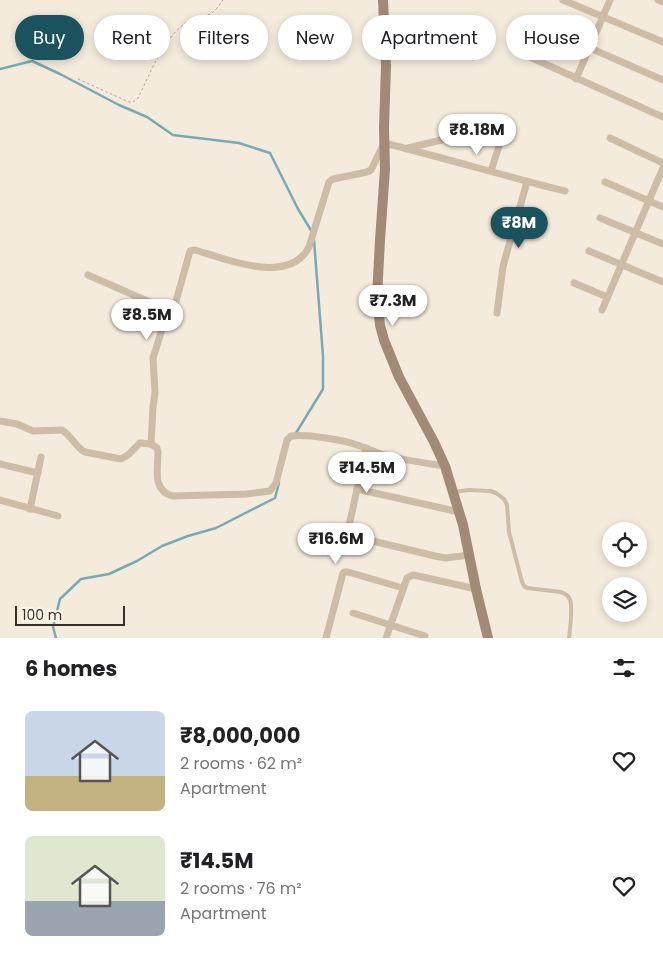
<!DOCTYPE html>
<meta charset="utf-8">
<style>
:root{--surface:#fff;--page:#f2f2f2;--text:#202124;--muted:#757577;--accent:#1a525e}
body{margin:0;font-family:Poppins,sans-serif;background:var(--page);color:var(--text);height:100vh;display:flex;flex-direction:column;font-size:19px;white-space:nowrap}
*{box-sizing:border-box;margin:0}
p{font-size:16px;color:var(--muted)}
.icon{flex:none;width:28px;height:28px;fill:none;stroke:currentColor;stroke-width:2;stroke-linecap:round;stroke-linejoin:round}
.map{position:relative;height:638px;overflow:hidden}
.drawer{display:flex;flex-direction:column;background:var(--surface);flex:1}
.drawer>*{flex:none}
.banner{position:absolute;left:15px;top:15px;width:634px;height:45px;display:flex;gap:10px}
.fabs{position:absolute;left:602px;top:522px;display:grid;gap:10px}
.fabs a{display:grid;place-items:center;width:45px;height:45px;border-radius:50%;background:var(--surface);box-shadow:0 2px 8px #0003;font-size:25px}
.scale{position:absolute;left:15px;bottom:12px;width:110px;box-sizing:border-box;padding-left:5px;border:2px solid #392f28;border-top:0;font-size:14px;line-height:18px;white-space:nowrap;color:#392f28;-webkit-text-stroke:4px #fbf5e9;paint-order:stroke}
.price{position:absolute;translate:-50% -42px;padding:0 11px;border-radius:18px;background:#fff;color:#222;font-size:16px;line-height:32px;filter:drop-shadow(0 1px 2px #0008)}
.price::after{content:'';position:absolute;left:50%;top:30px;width:15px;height:11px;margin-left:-8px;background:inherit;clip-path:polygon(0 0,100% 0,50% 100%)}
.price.selected{background:var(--accent);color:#fff}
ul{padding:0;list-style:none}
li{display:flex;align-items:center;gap:15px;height:125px;padding:0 25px}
li span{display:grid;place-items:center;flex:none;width:140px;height:100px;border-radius:8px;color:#555}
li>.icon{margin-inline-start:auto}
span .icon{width:60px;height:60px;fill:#fffc;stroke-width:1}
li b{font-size:21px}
h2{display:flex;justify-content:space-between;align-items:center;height:60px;padding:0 25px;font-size:21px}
.pill{padding:0 18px;border-radius:22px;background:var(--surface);box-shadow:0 2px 8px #0003;font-size:18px;line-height:45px}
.pill.selected{background:var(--accent);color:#fff}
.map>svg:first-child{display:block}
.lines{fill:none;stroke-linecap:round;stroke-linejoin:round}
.stream{stroke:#78aab3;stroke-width:2.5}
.path{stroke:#b9a690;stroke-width:1;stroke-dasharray:2.5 2.5;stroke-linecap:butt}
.service{stroke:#cdbca6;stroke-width:4}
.minor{stroke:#cdbca6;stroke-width:7}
.secondary{stroke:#a18b77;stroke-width:10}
</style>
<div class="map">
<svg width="663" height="638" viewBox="0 0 663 638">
<rect width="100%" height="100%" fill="#f4ebdc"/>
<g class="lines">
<g class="stream">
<path d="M0 69 32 61 60 74 119 105 147 117 173 135 239 143 270 153 298 209 312 232"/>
<path d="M296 433 323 389V356L314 240"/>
<path d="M56 638 53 627 60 599 81 579 109 574 137 561 162 546 188 536 216 528 275 498 279 483"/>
</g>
<path class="path" d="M78 79 129 102H133L138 98C151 72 162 41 185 23 193 16 202 18 210 14 216 11 219 5 223 0"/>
<g class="service">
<path d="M386 53 422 40H434L446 45"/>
<path d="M455 492 468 490 490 491 496 493 504 499 507 505 509 532 522 582 524 586 527 588 561 592C565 594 569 595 570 600 573 608 570 629 569 638"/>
</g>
<g class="minor">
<path d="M563 0 663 42"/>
<path d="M658 0 663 2"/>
<path d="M531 23 590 48 663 80"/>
<path d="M523 54 663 117"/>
<path d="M576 79 610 0"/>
<path d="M610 138 663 163"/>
<path d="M408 148 487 129C493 129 497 129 501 134V140L491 171"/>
<path d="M605 182 663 207"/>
<path d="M600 218 663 244"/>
<path d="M589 251 663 282"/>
<path d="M88 275 161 307 164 311V323L153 358 155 392 153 407 151 444"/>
<path d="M574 283 607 297"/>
<path d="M602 310 663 168"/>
<path d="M164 311 171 309 175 305 190 251 195 250C226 259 289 286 309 247L329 182 333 179 367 172 371 170 384 143C445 158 504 176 565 191"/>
<path d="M497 313 503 266 527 182"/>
<path d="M0 421 17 424 33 431 62 430C72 436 75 447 85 452L121 459 128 455 140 443 151 444 157 448 158 452C158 469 152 490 172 496L247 494 270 491 276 483 287 440 291 436C307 434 345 440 360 446 367 448 374 452 381 454 402 460 424 463 445 466"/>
<path d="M0 464 38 473"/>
<path d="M357 489 459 512"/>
<path d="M0 500 58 516"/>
<path d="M30 509 41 457"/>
<path d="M323 529 435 556 446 558 469 555"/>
<path d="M347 535 366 448"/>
<path d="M353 613 425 636"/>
<path d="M326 638 343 573 345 572H348L403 588"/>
<path d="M386 638 407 578 413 575 418 576 476 589"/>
</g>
<path class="secondary" d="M383 0 386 66 384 128 385 169 380 240 377 297 380 325 384 340 399 377 434 442 445 466 463 525 476 589 488 638"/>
</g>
</svg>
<div class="fabs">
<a><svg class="icon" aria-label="locate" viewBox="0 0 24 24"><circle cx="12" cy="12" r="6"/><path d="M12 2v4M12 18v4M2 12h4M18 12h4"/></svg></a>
<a><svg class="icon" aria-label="layers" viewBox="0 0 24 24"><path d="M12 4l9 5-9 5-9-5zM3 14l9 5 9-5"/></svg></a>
</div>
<div class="scale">100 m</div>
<b class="price" style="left:477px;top:156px">₹8.18M</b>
<b class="price selected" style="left:519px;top:249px">₹8M</b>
<b class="price" style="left:393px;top:327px">₹7.3M</b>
<b class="price" style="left:147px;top:341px">₹8.5M</b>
<b class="price" style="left:367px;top:494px">₹14.5M</b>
<b class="price" style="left:336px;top:565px">₹16.6M</b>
<div class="banner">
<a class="pill selected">Buy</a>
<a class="pill">Rent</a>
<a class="pill">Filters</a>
<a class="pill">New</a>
<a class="pill">Apartment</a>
<a class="pill">House</a>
</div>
</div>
<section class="drawer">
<h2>6 homes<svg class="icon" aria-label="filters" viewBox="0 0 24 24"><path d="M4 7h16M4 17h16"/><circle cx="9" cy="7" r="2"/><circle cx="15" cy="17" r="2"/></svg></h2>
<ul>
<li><span style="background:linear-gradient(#c9d6e8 65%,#c2b280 0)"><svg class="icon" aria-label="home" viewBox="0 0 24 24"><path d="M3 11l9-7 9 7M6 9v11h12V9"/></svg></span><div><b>₹8,000,000</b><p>2 rooms · 62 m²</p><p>Apartment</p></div><svg class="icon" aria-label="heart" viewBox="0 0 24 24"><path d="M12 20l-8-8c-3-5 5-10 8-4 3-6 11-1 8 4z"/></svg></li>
<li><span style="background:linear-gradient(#dfe7d0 65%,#9aa5b1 0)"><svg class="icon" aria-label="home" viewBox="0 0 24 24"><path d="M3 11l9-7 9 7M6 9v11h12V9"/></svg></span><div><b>₹14.5M</b><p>2 rooms · 76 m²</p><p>Apartment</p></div><svg class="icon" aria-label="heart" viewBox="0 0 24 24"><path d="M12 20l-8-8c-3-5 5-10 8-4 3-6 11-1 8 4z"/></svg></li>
</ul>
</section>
